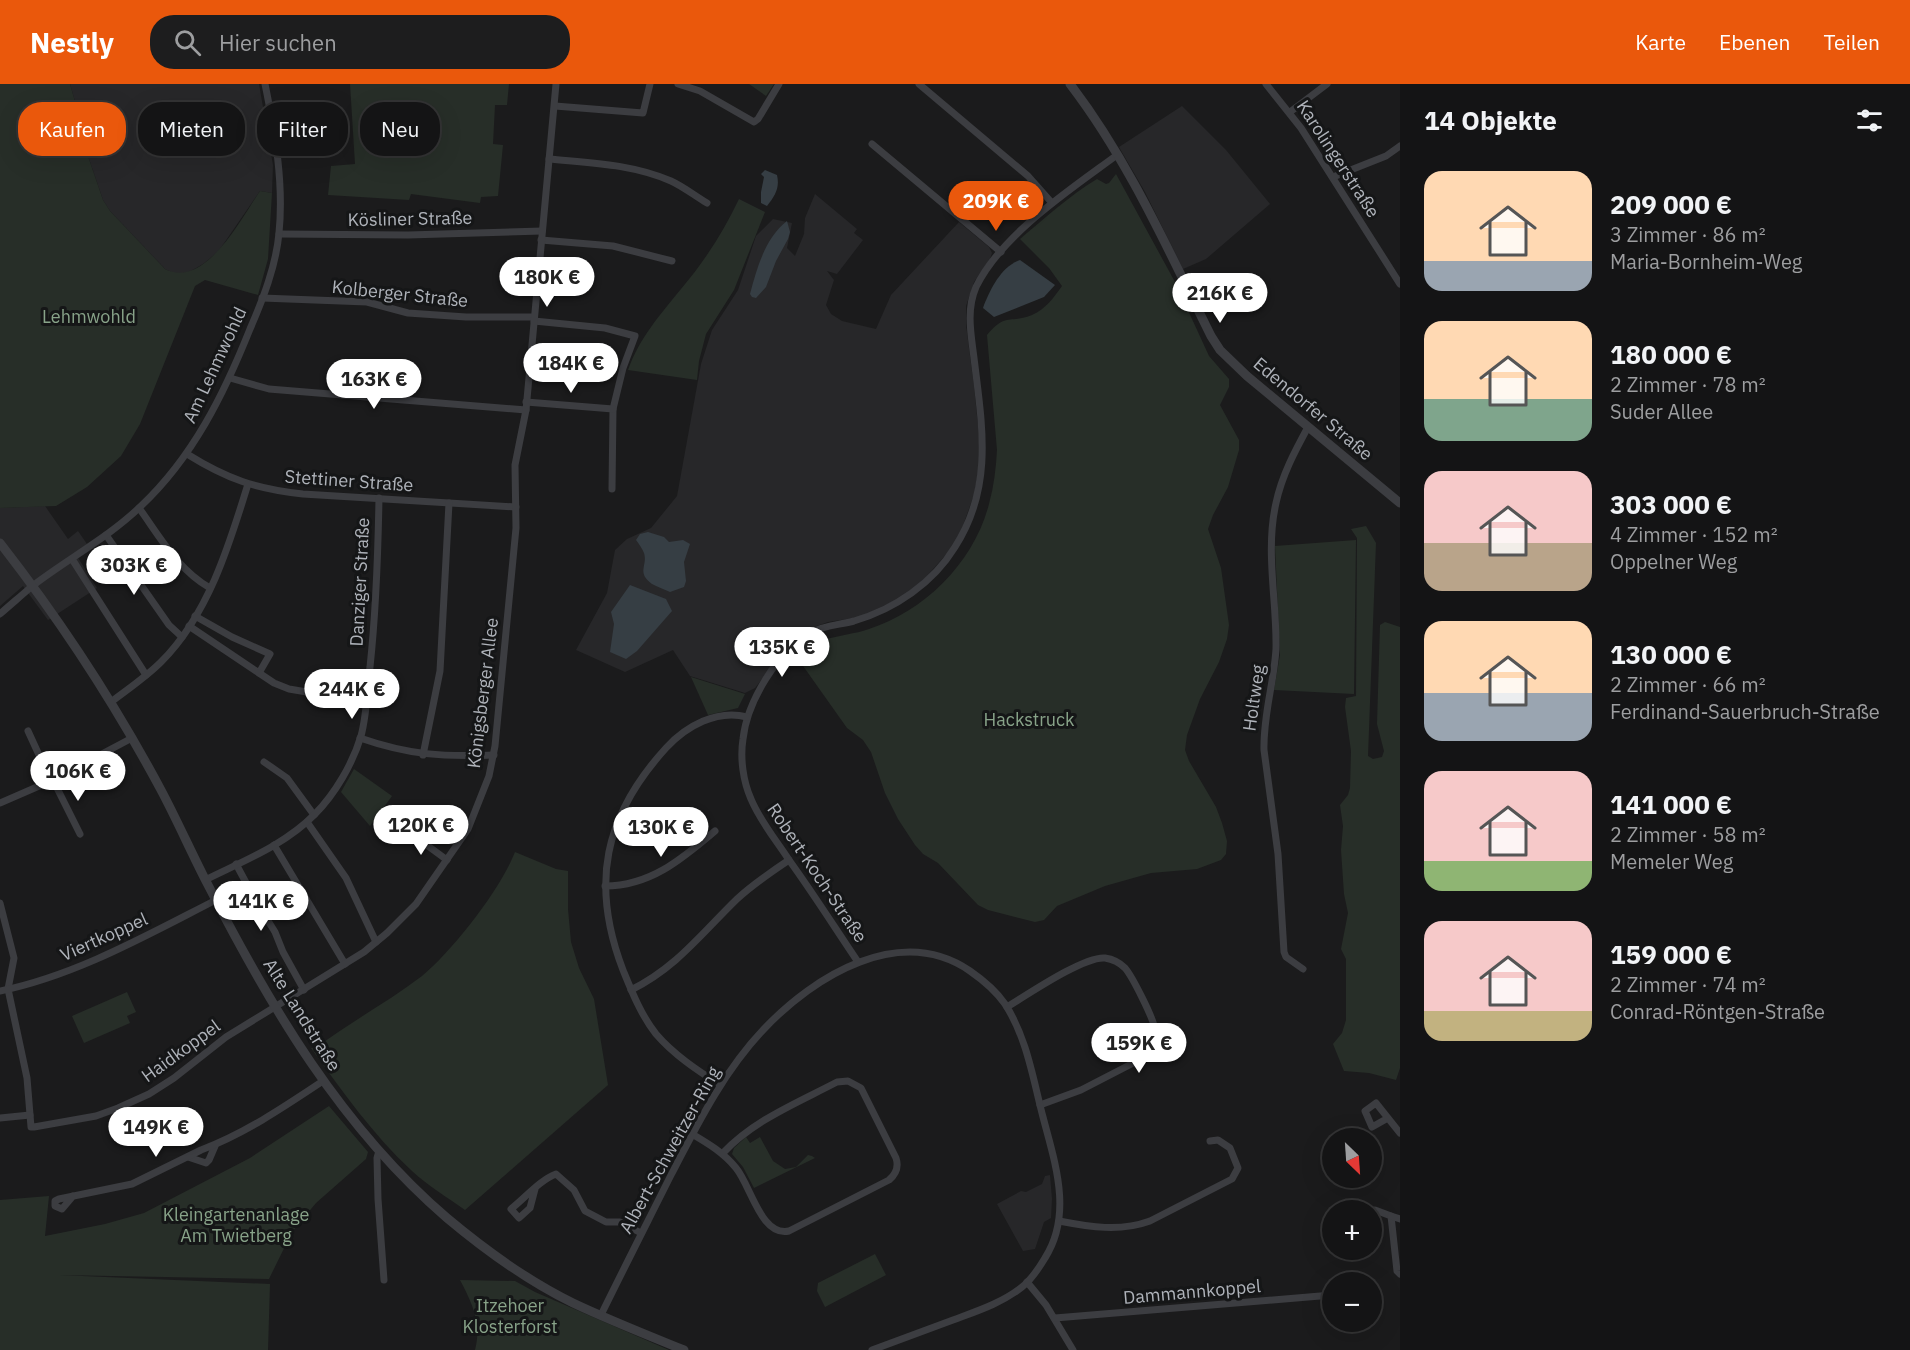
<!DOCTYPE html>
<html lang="de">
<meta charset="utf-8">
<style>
:root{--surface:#141415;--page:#1d1d1e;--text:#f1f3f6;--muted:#9d9ea0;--line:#333334;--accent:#ea580c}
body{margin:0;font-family:"IBM Plex Sans",sans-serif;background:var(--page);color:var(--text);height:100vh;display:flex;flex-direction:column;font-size:22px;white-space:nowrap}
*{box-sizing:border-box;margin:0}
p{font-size:20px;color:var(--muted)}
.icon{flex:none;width:33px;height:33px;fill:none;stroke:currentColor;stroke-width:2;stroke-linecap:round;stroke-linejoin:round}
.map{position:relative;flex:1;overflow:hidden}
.panel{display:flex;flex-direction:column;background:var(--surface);width:510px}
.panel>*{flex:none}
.guide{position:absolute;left:18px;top:18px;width:570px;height:54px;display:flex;gap:12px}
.needle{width:39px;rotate:155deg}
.tools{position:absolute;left:1322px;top:1044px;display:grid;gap:12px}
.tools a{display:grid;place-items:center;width:60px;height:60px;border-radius:50%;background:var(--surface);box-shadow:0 6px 24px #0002,0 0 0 2px var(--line);font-size:30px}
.price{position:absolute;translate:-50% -51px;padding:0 14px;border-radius:21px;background:#fff;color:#222;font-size:20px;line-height:39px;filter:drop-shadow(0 2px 3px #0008)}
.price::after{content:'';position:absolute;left:50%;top:36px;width:18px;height:14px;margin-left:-9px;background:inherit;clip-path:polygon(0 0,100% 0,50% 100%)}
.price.selected{background:var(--accent);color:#fff}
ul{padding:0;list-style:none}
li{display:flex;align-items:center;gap:18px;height:150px;padding:0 24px}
li span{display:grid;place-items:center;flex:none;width:168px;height:120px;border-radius:18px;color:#555}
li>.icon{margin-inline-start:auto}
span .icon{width:72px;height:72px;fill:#fffc;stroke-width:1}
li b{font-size:26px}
h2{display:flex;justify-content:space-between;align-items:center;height:72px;padding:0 24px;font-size:26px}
.pill{padding:0 21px;border-radius:24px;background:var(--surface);box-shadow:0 6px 24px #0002,0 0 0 2px var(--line);font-size:21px;line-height:54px}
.pill.selected{background:var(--accent);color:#fff}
header{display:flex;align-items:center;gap:36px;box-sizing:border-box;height:84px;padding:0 30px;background:var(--accent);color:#fff}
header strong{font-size:28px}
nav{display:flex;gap:33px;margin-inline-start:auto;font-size:21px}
.search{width:420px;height:54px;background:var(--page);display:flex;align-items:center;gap:15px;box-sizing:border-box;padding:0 21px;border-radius:24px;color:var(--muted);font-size:22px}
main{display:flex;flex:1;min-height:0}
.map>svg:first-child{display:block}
.built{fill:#272729}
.green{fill:#272e28}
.water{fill:#363e44}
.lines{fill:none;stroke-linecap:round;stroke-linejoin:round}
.minor{stroke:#3c3d41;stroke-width:7}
.tertiary{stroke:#3c3d41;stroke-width:9}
.labels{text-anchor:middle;stroke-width:6;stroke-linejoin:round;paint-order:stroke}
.street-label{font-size:18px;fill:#afb3ba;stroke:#151617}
.park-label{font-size:18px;fill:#88a389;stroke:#151617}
</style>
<header>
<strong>Nestly</strong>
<div class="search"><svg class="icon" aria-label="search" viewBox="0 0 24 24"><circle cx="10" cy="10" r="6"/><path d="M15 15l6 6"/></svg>Hier suchen</div>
<nav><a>Karte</a><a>Ebenen</a><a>Teilen</a></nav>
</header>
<main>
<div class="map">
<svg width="1400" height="1266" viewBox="0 0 1400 1266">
<rect width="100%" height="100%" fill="#1b1b1c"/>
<g class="built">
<path d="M70 0H259L273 81 272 109 260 107 218 168 203 180 191 187 182 190 173 189 165 185 110 127 103 116 78 43 80 35Z"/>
<path d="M1182 22 1226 66 1270 120 1206 175 1183 185 1145 108 1119 63Z"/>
<path d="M815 110 857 145 854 149 863 156 837 190 827 187 834 196 826 221 831 230 842 237 876 245 891 211 959 138 989 163 992 169 990 175 974 198 966 222V241L974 302 981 372 974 411 961 447 951 465 919 501 898 515 860 533 828 538 811 544 791 558 755 604 745 609 690 592 673 566 625 588 576 566 607 509 615 466 627 455 651 444 677 412 701 280 712 246 738 206 756 152 773 135 792 139 787 164 795 172 804 150 805 134Z"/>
<path d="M45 422 68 455 78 447 87 460 75 469 97 504 48 536 23 502 0 522V424Z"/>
<path d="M1050 1091 1052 1115 1051 1134 1044 1138 1035 1165 1023 1167 997 1120 1021 1107 1026 1108 1042 1100 1045 1092Z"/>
</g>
<g class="green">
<path d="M0 0H70L80 35 78 43 103 116 110 127 165 185C205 206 242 133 260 107L272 109 268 175 258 211 205 196 195 202 140 340 121 372 87 403 56 422 0 424Z"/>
<path d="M350 0H509L507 21H495L493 60 503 61 498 112 481 113 480 119 411 110 409 116 328 111 331 82 355 80Z"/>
<path d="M749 0H774L766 12Z"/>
<path d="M1116 90 1175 198 1209 272 1229 295V303L1220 321 1239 356V366L1228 403 1213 431 1208 445 1221 484 1229 541 1227 555 1219 578 1200 615 1187 651 1185 666 1189 677 1216 723 1222 739 1227 757 1226 770 1221 776 1197 785 1151 789 1105 802 1057 822 1044 836 1035 838 988 826 978 821 938 779 923 770 915 761 898 735 885 709 871 668 863 656 847 644 796 572C805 566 814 559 824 556 839 551 855 550 869 545 925 527 974 478 989 420 994 402 996 384 997 366L987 251C1006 228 1009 240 1032 231 1046 225 1054 213 1062 202L1049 184 1020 155C1045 134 1069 112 1097 95L1106 100 1109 99Z"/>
<path d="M739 115 765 128 734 206 706 250 699 277 697 296 628 286C640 253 660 231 681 205 704 178 724 147 739 115Z"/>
<path d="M1366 442 1376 459 1368 672 1373 675 1382 673 1384 667 1377 640 1380 541 1385 538 1400 543V984L1396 996 1369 989 1344 987 1333 960 1342 949 1346 936V875L1341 865 1348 829 1344 810 1341 766 1343 742 1340 721 1348 711 1350 704 1351 667 1345 623 1346 614 1356 612 1357 454 1351 445Z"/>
<path d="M1356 456 1354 610 1274 606 1280 571 1275 462Z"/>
<path d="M691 593 745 610 738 624 708 631Z"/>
<path d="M354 685 392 712 370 742 341 708Z"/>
<path d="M515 768 556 785 568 787V825L571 858 579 884 594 915 608 1001 465 1126C447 1113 428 1102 412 1087 373 1051 342 1007 311 964H316C350 938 388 918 422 892 453 866 500 806 515 768Z"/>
<path d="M127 908 136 928 127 932 130 939 84 959 72 932Z"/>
<path d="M329 1022 368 1068 366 1075 316 1119 292 1148 269 1195 59 1191 270 1200 268 1266H0V1116L49 1112 45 1152 105 1140 144 1129 250 1074Z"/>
<path d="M746 1053 750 1059 760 1053 773 1077 785 1085 796 1083 808 1071 812 1072 815 1074 754 1104 743 1083 732 1070 734 1064Z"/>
<path d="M875 1170 886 1191 825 1223 817 1207 818 1199Z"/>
<path d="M460 1196 515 1197 535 1208 669 1266H475C482 1239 472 1219 460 1196Z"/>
</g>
<g class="water">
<path d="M765 86 777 91C780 104 775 112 767 122L761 119V108L764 93 761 90Z"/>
<path d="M787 137 790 148 788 155 776 177 766 203 756 214 752 213 750 210C757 184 765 154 787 137Z"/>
<path d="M1020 176 1055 201 1044 213 994 233 983 224 984 221C991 204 1001 183 1020 176Z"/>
<path d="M648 448 664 453 669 458 683 456 690 460 684 478 686 497 684 503 670 508C664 505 657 503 652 500 636 488 648 482 644 469 642 464 639 460 636 456L640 450Z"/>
<path d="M630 501 666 515 672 527 637 567 626 575 610 568 614 540 611 528Z"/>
</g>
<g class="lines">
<g class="minor">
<path d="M678 0 700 7 754 38 758 35 779 0"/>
<path d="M919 0 1028 92 1052 119"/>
<path d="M1266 0 1301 44 1400 200"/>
<path d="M555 22 643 29 650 0"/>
<path d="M1290 28 1327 0"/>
<path d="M872 60 1001 168"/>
<path d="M549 75C590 79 632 80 671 97 684 103 695 112 707 119"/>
<path d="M1333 93 1386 72 1400 62"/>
<path d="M279 150 408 151 542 147"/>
<path d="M541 156 613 162 672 177"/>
<path d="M262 214 367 218 408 229 466 233H534"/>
<path d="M534 237 605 244 635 252 623 284 613 325 612 405"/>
<path d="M230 294 269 305 526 326"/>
<path d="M526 318 613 325"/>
<path d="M187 370C227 395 256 405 303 410L516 423"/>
<path d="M139 424C160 453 178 486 210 504"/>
<path d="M106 451 169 541 182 553"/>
<path d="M72 475 146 591"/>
<path d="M0 530C10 521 21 512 31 503 67 475 108 454 141 422 193 373 224 310 250 245 263 215 276 182 279 149 284 99 275 49 265 0"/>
<path d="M189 542 259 589 270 570 232 553 195 532"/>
<path d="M259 589 274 599 289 605 366 618"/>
<path d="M111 618C128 605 146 593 161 578 208 531 229 462 248 400"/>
<path d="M28 647 51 697"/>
<path d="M360 654C409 671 443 673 494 671"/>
<path d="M423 671 440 587 449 419"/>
<path d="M264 678 287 694 314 731"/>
<path d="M53 696 80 750"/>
<path d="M0 719 53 696 132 654"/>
<path d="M307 738 346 794 376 858"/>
<path d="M409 748 447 776"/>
<path d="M274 761 345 880"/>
<path d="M236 780 257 819 275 848 283 868 304 906"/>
<path d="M205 796C243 777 285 761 315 730 335 710 353 679 361 652 367 630 367 606 370 583 376 527 378 471 379 414"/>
<path d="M605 802C651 802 683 774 715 747"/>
<path d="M0 819 14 874 8 905 27 994 31 1043H34L96 1032 118 1024 149 1010 174 994 226 953 364 868 387 849 416 820 468 745 489 692 495 662 516 444 515 381 526 326 556 0"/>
<path d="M858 878C835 844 813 809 789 776 776 756 760 737 751 715 743 697 740 674 743 655 747 618 777 568 810 549 824 541 839 541 854 537 895 525 933 499 955 463 994 402 982 341 974 274 971 250 966 226 976 203 1002 150 1071 105 1117 71"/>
<path d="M1303 885 1286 873 1284 868 1278 770 1264 666C1263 631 1274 599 1276 565 1277 517 1265 467 1276 419 1282 391 1295 367 1308 343"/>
<path d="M631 906C677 883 701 850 737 815 753 800 771 788 789 776"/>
<path d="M0 907C77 891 147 851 216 816"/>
<path d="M1007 923C1027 911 1084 872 1105 874 1112 875 1120 879 1125 884 1132 892 1154 935 1155 946 1157 957 1151 967 1143 974L1081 1006 1040 1021"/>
<path d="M720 1001C697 986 674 971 656 950 641 931 632 908 623 886 590 800 604 732 666 664 686 642 717 625 747 633"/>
<path d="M0 1034 30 1031"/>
<path d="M1388 1034 1372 1043 1365 1027 1376 1019 1400 1049"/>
<path d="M692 1050C709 1060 724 1069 736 1084 751 1102 761 1153 789 1147L889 1096C896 1090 899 1083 896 1074L861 1004 848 997 837 998C797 1019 754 1036 723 1069"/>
<path d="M379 1067 377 1074 378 1115 384 1196"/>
<path d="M188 1073 206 1079 209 1076 215 1062"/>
<path d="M535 1105 530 1124 519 1134 511 1125C525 1114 540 1096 556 1090L574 1106 585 1127 606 1138H620L641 1149"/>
<path d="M73 1112 62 1125 55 1122V1117L59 1115 132 1100 201 1066C244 1050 284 1023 323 997"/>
<path d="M1375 1126 1391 1132 1397 1187 1400 1190"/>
<path d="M1391 1132 1400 1135"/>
<path d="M1059 1137C1090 1143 1120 1148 1150 1137L1232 1095 1238 1084 1230 1064 1218 1056 1210 1057"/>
<path d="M1027 1198 1046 1221 1073 1266"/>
<path d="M601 1231C624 1184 648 1137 671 1091 698 1039 724 987 764 945 814 892 900 839 970 887 983 896 996 907 1005 920 1027 954 1033 995 1043 1033 1055 1079 1073 1130 1045 1174 1039 1184 1031 1196 1022 1203 1002 1219 977 1227 953 1236 926 1246 899 1256 872 1266"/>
<path d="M1055 1234 1332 1211"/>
</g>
<g class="tertiary">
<path d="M1070 0C1129 77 1168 166 1211 252L1220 266 1247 292 1400 419"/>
<path d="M0 459C60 536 115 620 161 706 177 736 191 768 207 799 270 922 341 1043 447 1134 484 1165 530 1198 573 1219 609 1236 647 1251 684 1266"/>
</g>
</g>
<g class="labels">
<g class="street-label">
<text transform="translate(1338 75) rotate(57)" y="6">Karolingerstraße</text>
<text transform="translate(410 135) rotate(-1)" y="6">Kösliner Straße</text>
<text transform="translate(400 210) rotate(6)" y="6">Kolberger Straße</text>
<text transform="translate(215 281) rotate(-65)" y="6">Am Lehmwohld</text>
<text transform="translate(1313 325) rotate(40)" y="6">Edendorfer Straße</text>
<text transform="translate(349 397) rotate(4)" y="6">Stettiner Straße</text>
<text transform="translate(360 498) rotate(-87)" y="6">Danziger Straße</text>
<text transform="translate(483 609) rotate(-83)" y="6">Königsberger Allee</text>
<text transform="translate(1254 614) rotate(-82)" y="6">Holtweg</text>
<text transform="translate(817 789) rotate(56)" y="6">Robert-Koch-Straße</text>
<text transform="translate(104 853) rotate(-24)" y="6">Viertkoppel</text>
<text transform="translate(302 931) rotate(58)" y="6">Alte Landstraße</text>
<text transform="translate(181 967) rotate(-36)" y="6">Haidkoppel</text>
<text transform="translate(670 1066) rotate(-61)" y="6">Albert-Schweitzer-Ring</text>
<text transform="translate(1192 1208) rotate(-5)" y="6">Dammannkoppel</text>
</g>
<g class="park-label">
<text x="89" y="239">Lehmwohld</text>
<text x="1029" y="642">Hackstruck</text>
<text x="236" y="1137">Kleingartenanlage<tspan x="236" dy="21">Am Twietberg</tspan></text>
<text x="510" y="1228">Itzehoer<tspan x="510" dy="21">Klosterforst</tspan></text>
</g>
</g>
</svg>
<div class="tools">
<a><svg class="needle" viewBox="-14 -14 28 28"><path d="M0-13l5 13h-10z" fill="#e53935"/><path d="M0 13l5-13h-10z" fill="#9d9ea0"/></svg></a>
<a>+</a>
<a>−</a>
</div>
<b class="price selected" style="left:996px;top:148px">209K €</b>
<b class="price" style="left:547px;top:224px">180K €</b>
<b class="price" style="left:1220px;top:240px">216K €</b>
<b class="price" style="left:571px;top:310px">184K €</b>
<b class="price" style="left:374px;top:326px">163K €</b>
<b class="price" style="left:134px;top:512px">303K €</b>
<b class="price" style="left:782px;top:594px">135K €</b>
<b class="price" style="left:352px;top:636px">244K €</b>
<b class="price" style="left:78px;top:718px">106K €</b>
<b class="price" style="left:421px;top:772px">120K €</b>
<b class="price" style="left:661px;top:774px">130K €</b>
<b class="price" style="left:261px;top:848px">141K €</b>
<b class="price" style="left:1139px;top:990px">159K €</b>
<b class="price" style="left:156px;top:1074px">149K €</b>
<div class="guide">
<a class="pill selected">Kaufen</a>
<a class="pill">Mieten</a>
<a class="pill">Filter</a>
<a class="pill">Neu</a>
</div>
</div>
<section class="panel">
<h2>14 Objekte<svg class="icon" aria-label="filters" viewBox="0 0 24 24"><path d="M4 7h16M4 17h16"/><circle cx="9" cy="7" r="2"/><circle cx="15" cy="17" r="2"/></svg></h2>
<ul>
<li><span style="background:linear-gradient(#ffd9b3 75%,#9aa5b1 0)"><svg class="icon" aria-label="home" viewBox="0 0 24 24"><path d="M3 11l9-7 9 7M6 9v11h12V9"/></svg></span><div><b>209 000 €</b><p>3 Zimmer · 86 m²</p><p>Maria-Bornheim-Weg</p></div></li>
<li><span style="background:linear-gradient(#ffd9b3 65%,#7fa58c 0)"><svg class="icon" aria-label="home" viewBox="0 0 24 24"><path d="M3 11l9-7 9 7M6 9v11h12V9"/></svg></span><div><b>180 000 €</b><p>2 Zimmer · 78 m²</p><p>Suder Allee</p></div></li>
<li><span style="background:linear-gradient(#f6c9c9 60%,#b9a48a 0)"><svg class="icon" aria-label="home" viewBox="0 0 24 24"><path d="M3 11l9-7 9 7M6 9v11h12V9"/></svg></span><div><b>303 000 €</b><p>4 Zimmer · 152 m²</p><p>Oppelner Weg</p></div></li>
<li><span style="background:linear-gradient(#ffd9b3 60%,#9aa5b1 0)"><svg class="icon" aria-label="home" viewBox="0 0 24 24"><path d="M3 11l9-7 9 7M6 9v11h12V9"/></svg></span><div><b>130 000 €</b><p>2 Zimmer · 66 m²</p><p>Ferdinand-Sauerbruch-Straße</p></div></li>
<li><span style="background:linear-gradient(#f6c9c9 75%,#8fb573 0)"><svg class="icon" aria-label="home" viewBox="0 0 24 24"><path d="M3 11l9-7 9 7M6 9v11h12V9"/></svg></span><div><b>141 000 €</b><p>2 Zimmer · 58 m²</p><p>Memeler Weg</p></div></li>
<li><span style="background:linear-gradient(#f6c9c9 75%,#c2b280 0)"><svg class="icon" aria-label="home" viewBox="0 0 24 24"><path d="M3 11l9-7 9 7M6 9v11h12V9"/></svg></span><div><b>159 000 €</b><p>2 Zimmer · 74 m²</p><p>Conrad-Röntgen-Straße</p></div></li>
</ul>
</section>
</main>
